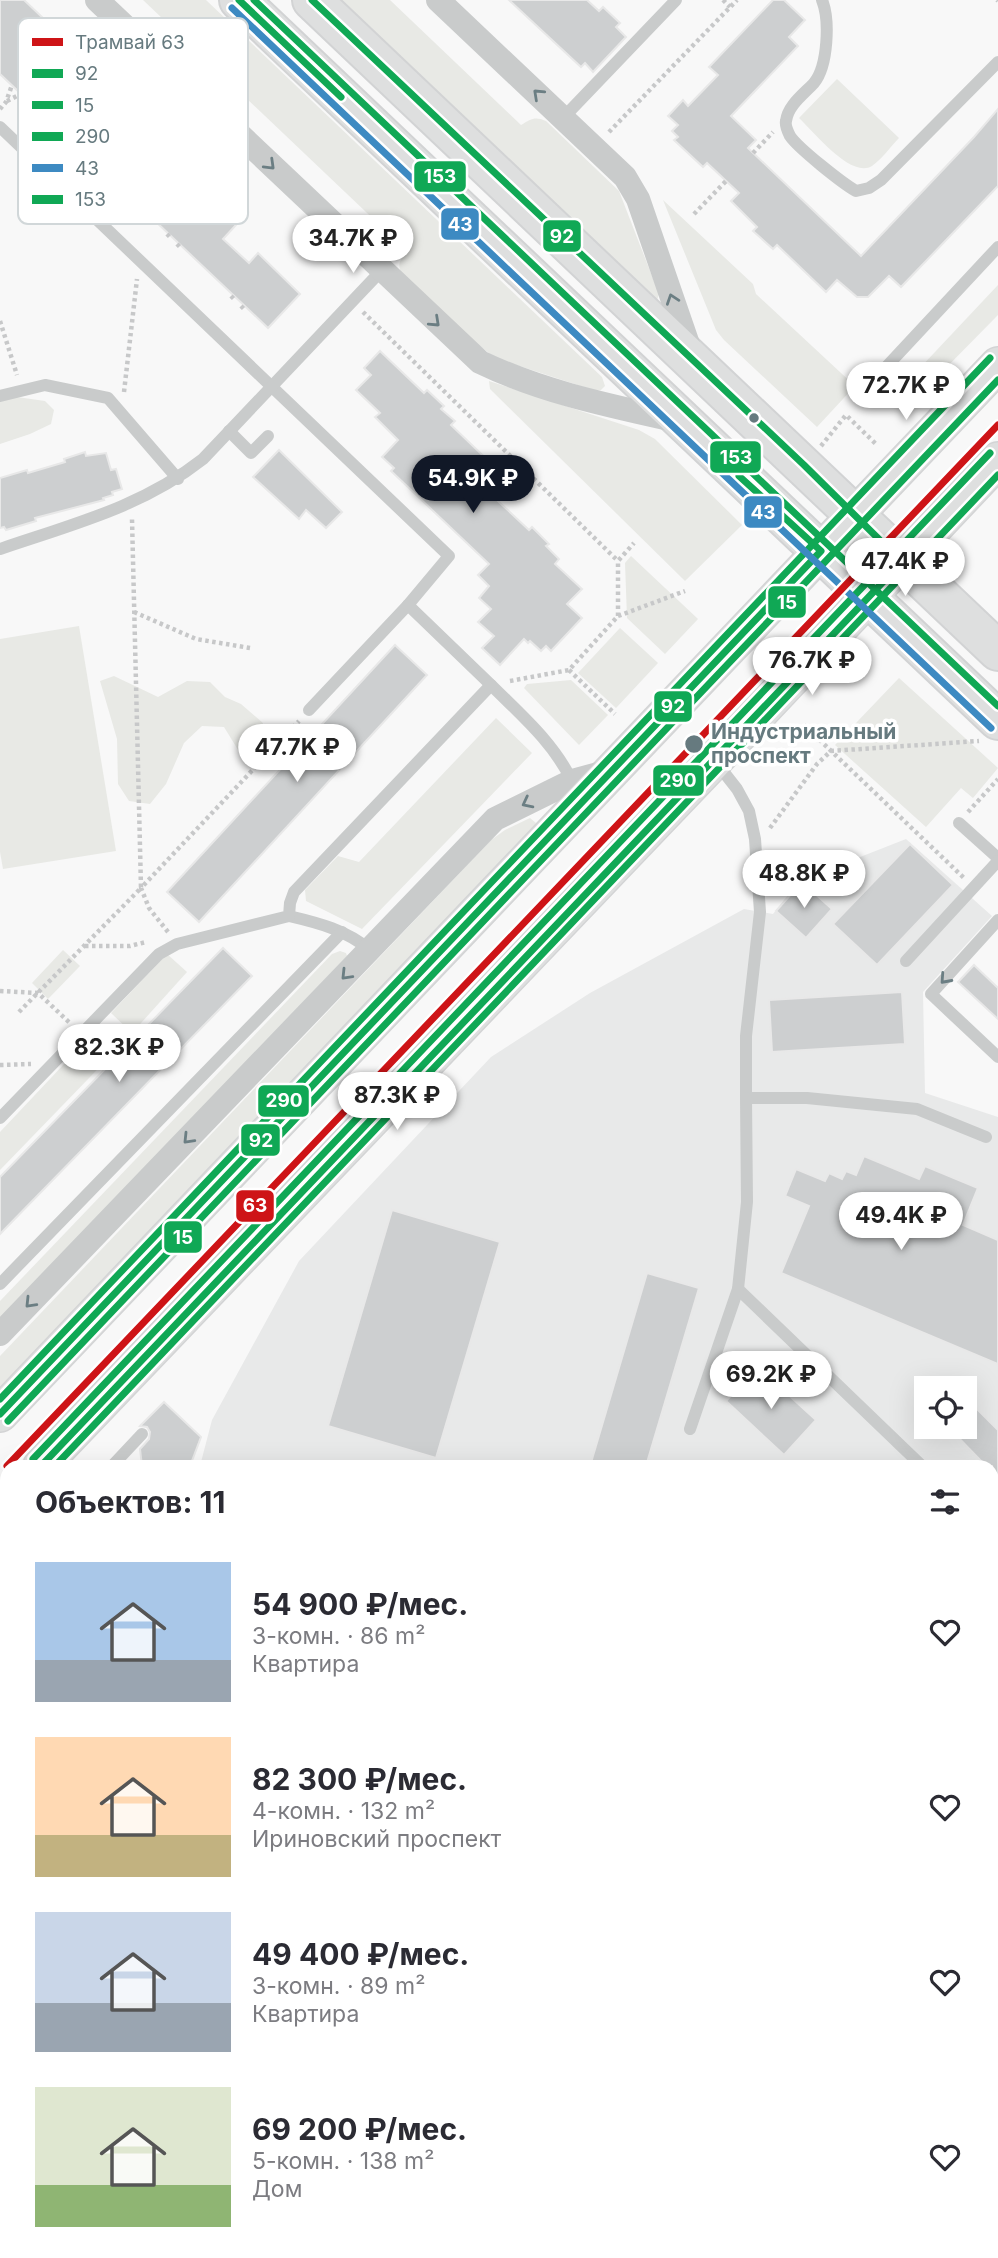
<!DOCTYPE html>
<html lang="ru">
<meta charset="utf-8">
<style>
:root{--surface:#fff;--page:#f7f7f7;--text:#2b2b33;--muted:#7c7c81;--accent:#111827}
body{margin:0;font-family:Inter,sans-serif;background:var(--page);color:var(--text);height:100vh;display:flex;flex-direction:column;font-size:26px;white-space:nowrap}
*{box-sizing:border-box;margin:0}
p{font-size:23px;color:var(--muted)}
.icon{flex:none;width:38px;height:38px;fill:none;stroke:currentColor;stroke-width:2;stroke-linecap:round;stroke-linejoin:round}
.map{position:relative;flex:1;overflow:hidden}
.panel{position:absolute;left:0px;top:1460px;width:999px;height:800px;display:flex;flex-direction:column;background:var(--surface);border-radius:21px 21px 0 0;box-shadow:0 7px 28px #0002}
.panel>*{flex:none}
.fabs{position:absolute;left:914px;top:1376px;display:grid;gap:14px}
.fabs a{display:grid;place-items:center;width:63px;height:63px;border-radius:0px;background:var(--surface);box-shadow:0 7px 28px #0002;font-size:35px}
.price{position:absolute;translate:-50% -60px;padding:0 16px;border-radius:24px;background:#fff;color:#222;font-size:23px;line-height:46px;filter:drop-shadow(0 2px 4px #0008)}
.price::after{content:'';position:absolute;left:50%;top:42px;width:21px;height:16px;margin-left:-10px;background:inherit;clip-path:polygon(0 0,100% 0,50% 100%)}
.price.active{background:var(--accent);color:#fff}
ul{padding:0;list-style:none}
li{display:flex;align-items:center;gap:21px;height:175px;padding:0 35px}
li span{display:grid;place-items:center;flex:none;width:196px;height:140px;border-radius:0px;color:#555}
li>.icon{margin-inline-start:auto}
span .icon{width:84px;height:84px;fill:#fffc;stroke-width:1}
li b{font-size:30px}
h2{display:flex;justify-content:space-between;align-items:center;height:84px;padding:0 35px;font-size:30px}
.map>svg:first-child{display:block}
.built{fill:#e8e9e9;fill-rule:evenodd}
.green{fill:#e8e9e5}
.building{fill:#cdcfd0;stroke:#e8e8e8;stroke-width:2}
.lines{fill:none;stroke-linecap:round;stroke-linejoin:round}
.secondary-casing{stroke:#d3d4d5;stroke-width:38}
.primary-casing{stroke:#d2d3d4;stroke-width:42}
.path{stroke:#c7c8c9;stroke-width:4.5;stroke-dasharray:3.5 3.5;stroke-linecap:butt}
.lane{stroke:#c9cbcb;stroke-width:12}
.street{stroke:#c9cbcb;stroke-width:24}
.secondary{stroke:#dedfdf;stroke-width:35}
.primary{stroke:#dedfdf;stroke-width:38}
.bus-1-casing{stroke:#fff;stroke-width:12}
.bus-2-casing{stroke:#fff;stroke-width:12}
.bus-3-casing{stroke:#fff;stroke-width:12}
.bus-4-casing{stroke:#fff;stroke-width:12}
.bus-5-casing{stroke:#fff;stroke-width:12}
.bus-1{stroke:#10a855;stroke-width:7}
.bus-2{stroke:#10a855;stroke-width:7}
.bus-3{stroke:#10a855;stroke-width:7}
.bus-4{stroke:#3d8ac2;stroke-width:7}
.bus-5{stroke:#10a855;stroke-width:7}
.tram-1-casing{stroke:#fff;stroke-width:12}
.tram-1{stroke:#ce1417;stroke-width:7}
.oneway{stroke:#6b7e83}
.bus-dot{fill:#667a7f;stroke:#fff;stroke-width:2.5}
.labels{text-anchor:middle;stroke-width:7;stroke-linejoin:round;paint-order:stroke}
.stop-label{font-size:21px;font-weight:bold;fill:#667a7f;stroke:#fff;text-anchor:start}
.key{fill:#fff;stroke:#d1d7d9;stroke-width:2}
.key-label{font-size:19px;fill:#667a7f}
.line-badge{stroke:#fff;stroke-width:2.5}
.badge-label{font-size:19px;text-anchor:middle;font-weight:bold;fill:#fff}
</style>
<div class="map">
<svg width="998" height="2258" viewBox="0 0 998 2258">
<rect width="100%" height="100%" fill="#f8f8f8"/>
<path class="built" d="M906 839 992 916 923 992 925 1093 998 1117V2258H0V1770L7 1777V2252H992V1466H200L212 1420 299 1261 491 1057 590 993 744 909 773 914 799 881ZM926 1388H964V1426H926Z"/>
<g class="green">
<path d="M143 0H206L602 377 605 386 601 390 596 391 504 361 489 353 473 341 401 273C397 262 401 260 407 251Z"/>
<path d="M327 0H390L521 125C531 119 535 116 546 121L619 191 659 294 656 304Z"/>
<path d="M837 79 899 138C891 146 882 159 872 166 851 179 814 132 799 118Z"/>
<path d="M663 200 753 284 756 294 855 386 817 427 724 340 716 330Z"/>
<path d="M998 285V315L933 381 919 369Z"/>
<path d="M489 381 639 430 655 439 742 525 685 581 490 389Z"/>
<path d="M17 397 45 401 54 410 51 424 30 434 0 444V401Z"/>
<path d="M631 556 698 619 665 654 627 618 625 563Z"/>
<path d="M79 626 116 851 3 869 0 852V639Z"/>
<path d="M620 628 658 663 616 708 578 673Z"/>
<path d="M114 676 158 697 187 681 210 682 225 697 241 704 263 723 257 743 243 758 224 727 202 726 184 743 166 784 150 804 129 801 118 784 117 739 100 681Z"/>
<path d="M899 678 998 768 973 798 961 788 926 827 835 745Z"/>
<path d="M571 680 608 715 579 745 524 688 527 684Z"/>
<path d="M496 718 532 753 362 929 306 901 305 890 338 856 359 862Z"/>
<path d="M530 818 536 823 534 827 0 1388V1356L491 840 505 830Z"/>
<path d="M63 950 80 966 48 999 32 983Z"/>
<path d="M340 951 346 953 347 956 0 1321V1301L332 954Z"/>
<path d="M167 954 187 972 132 1033 111 1013Z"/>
<path d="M99 1027 120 1046 0 1170V1132Z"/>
</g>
<g class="building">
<path d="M0 0H24L248 212 223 239 249 263 258 253 300 294 268 328 0 74Z"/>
<path d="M509 0H587L599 11 603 7 620 23 616 27 626 37 593 72 585 63 581 67Z"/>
<path d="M773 0H784L805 20 789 37 798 46 731 116 756 140 748 148 861 256 974 137 998 109V186L901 287 889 276 868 297H857L837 280 826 292 777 245 773 249 753 231 757 227 731 201 739 193 707 163 703 167 674 140 678 137 672 131 678 125 668 116 683 100 688 106 718 75 709 67Z"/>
<path d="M380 351 424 393 427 390 444 406 441 409 455 421 451 425 496 468 491 473 493 475 482 486 529 530 532 527 549 544 546 546 559 559 555 564 582 589 567 604 582 618 551 651 546 646 541 651 530 641 528 643 524 639 500 665 482 648 494 636 478 622 491 609 479 598 489 586 478 575 489 564 391 471 394 468 382 457 398 440 375 417 380 413 356 390 371 375 364 368Z"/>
<path d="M279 450 342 512 326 528 306 510 299 519 253 477Z"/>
<path d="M85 452 86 456 106 453 111 470 116 469 122 489 112 492 113 495 103 498 104 500 35 518 36 521 6 530 4 527 0 528V478L27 470 28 473 65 462 64 459Z"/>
<path d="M395 645 427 675 199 922 167 892Z"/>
<path d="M910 844 953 885 877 965 833 924Z"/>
<path d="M802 882 832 909 806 938 776 911Z"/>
<path d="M223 948 252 976 0 1234V1177Z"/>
<path d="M974 965 998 988V1019L958 982Z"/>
<path d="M902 992 905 1044 772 1052 769 1000Z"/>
<path d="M864 1156 919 1179 925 1166 978 1188 963 1225 998 1240V1364L781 1273 809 1206 785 1196 796 1169 825 1181 829 1173 842 1179 846 1171 856 1175Z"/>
<path d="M392 1210 500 1242 436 1458 328 1426Z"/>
<path d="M647 1273 699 1288 646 1466H590Z"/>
<path d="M758 1367 816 1420 784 1455 726 1401Z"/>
<path d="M964 1396 998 1430V1478L992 1473V1466H986L947 1426H964Z"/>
<path d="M164 1402 201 1437 190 1466H142L140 1449 149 1439 150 1432 147 1427 140 1426Z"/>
</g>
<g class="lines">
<defs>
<g id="secondary">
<path d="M0 1414 998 365"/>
<path d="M41 1466 715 760 998 460"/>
<path d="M0 1509 7 1502"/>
</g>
<g id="primary">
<path d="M239 0 998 720"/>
<path d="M312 0 998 651"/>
</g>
</defs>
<use href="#secondary" class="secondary-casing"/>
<use href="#primary" class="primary-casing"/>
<g class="path">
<path d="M723 0 730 7"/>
<path d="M997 0 998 1"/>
<path d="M35 60 51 55 84 19"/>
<path d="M44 68 50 56"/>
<path d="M7 101 21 94"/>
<path d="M0 109 6 102 12 85"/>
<path d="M40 115 45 119"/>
<path d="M50 125 55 129"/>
<path d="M609 132 737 0"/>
<path d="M753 153 773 132"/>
<path d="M105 175 109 179"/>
<path d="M115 185 119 189"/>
<path d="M694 214 726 181"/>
<path d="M167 234 171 238"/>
<path d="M177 244 181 248"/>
<path d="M231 296 235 300"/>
<path d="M241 306 245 310"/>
<path d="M363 312 618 561"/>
<path d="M0 321 17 375"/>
<path d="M124 392 137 279"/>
<path d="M821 446 846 415 877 445"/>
<path d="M134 612 196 639 250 648"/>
<path d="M618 616 685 591"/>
<path d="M569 670 615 714"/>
<path d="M510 681 569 670 618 616V561L634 543"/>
<path d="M804 725 964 878"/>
<path d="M968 812 998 779"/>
<path d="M770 828 817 764 831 751 979 741"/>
<path d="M168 932 149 908 141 888 299 721"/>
<path d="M85 946H130L146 942"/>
<path d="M0 991 38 993 71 1024"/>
<path d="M19 1012 141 888 132 519"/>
<path d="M0 1065 31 1064"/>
</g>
<g class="lane">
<path d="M822 0C830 20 828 66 814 83 804 94 788 105 786 121 785 125 788 132 790 136 798 148 842 183 856 191L869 188 881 180 998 62"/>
<path d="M564 117 676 0"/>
<path d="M0 127 449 556 408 605 309 710"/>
<path d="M874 380 998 247"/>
<path d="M0 396 45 385 108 398 178 479"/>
<path d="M229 431 251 453 268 436"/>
<path d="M0 549C73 524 142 507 203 459L381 271"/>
<path d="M408 605 491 685"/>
<path d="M715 761 737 789 749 811 755 839 760 912 746 1036V1098H807L917 1109 986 1137"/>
<path d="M959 823 998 858"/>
<path d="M289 916C319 923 346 930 370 950"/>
<path d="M998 920 931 994 998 1057"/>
<path d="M906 961 998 861"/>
<path d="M0 1118 159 954 177 944 289 916 290 903 294 892 491 685C521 715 553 742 572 781"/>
<path d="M0 1284 342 932"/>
<path d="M738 1289 922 1466"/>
<path d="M690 1429 738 1289 747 1202 746 1098"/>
<path d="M112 1466 142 1434"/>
<path d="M0 1553 7 1558"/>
<path d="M0 1703 7 1696"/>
<path d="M0 1992 7 1983"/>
<path d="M886 2258 888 2252"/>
</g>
<g class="street">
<path d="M97 0 480 362C542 392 611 406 678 421"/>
<path d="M438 0 625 177 638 199 691 353"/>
<path d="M0 1334 495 819 572 781 613 770"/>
</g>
<use href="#secondary" class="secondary"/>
<use href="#primary" class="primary"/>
<defs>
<g id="bus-1">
<path d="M239 0 341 97"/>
<path d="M0 1414 821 551 739 476"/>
<path d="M41 1466 902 562 804 465 312 0"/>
</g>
<g id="bus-2">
<path d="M8 1421 998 380"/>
<path d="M55 1466 998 475"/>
</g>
<g id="bus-3">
<path d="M0 1399 990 358"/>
<path d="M33 1459 990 453"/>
</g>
<path id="bus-4" d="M232 8 991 728"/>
<path id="bus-5" d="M254 0 998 706"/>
</defs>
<use href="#bus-1" class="bus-1-casing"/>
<use href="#bus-2" class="bus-2-casing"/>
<use href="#bus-3" class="bus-3-casing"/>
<use href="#bus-4" class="bus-4-casing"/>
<use href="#bus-5" class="bus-5-casing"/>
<use href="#bus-1" class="bus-1"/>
<use href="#bus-2" class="bus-2"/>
<use href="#bus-3" class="bus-3"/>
<use href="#bus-4" class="bus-4"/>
<use href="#bus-5" class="bus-5"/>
<defs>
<path id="tram-1" d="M7 1466 998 425"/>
</defs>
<use href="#tram-1" class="tram-1-casing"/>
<use href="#tram-1" class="tram-1"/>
</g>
<defs><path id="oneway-chevron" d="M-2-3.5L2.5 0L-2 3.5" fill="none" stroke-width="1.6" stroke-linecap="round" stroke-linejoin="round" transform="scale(1.75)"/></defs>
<g class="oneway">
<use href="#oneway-chevron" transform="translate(538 94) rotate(-137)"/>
<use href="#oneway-chevron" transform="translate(270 165) rotate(44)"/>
<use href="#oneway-chevron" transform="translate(672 299) rotate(-109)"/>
<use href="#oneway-chevron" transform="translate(435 322) rotate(43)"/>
<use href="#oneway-chevron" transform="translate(527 803) rotate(153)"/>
<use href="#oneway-chevron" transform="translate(346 975) rotate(134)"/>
<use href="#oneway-chevron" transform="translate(945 979) rotate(132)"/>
<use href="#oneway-chevron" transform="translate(188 1139) rotate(134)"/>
<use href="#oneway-chevron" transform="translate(30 1303) rotate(134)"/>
</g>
<g class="bus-dot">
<circle cx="754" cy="418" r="6"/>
<circle cx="694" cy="744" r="10"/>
</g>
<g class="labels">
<g class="stop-label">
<text x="711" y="739">Индустриальный<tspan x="711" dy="24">проспект</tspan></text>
</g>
</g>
<rect x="18" y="18" width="230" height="206" rx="10" class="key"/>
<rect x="32" y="38" width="31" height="8" fill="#ce1417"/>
<rect x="32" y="69" width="31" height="9" fill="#10a855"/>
<rect x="32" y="101" width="31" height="8" fill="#10a855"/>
<rect x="32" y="132" width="31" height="9" fill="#10a855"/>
<rect x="32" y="164" width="31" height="8" fill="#3d8ac2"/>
<rect x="32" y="195" width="31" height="9" fill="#10a855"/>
<g class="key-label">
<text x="75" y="49">Трамвай 63</text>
<text x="75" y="80">92</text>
<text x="75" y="112">15</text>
<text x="75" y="143">290</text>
<text x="75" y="175">43</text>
<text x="75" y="206">153</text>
</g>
<g class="line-badge">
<rect x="413" y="160" width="54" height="33" rx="7" fill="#10a855"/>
<rect x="440" y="207" width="40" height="34" rx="7" fill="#3d8ac2"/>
<rect x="542" y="219" width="40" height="34" rx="7" fill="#10a855"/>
<rect x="709" y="440" width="53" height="34" rx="7" fill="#10a855"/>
<rect x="743" y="495" width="40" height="34" rx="7" fill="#3d8ac2"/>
<rect x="767" y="585" width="40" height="34" rx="7" fill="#10a855"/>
<rect x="653" y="690" width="40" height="33" rx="7" fill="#10a855"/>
<rect x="652" y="764" width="53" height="33" rx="7" fill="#10a855"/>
<rect x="257" y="1084" width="53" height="34" rx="7" fill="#10a855"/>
<rect x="240" y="1123" width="41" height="34" rx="7" fill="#10a855"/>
<rect x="235" y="1189" width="40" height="34" rx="7" fill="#ce1417"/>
<rect x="163" y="1220" width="40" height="34" rx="7" fill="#10a855"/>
</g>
<g class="badge-label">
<text x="440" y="183">153</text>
<text x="460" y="231">43</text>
<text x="562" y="243">92</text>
<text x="736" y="464">153</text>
<text x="763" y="519">43</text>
<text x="787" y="609">15</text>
<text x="673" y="713">92</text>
<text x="678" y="787">290</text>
<text x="284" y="1107">290</text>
<text x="261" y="1147">92</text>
<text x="255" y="1212">63</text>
<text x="183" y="1244">15</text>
</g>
</svg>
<div class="fabs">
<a><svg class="icon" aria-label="locate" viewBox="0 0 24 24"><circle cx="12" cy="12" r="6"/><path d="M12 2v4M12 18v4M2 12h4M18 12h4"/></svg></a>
</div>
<b class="price" style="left:353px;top:275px">34.7K ₽</b>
<b class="price" style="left:906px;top:422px">72.7K ₽</b>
<b class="price active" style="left:473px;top:515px">54.9K ₽</b>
<b class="price" style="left:905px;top:598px">47.4K ₽</b>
<b class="price" style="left:812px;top:697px">76.7K ₽</b>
<b class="price" style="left:297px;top:784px">47.7K ₽</b>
<b class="price" style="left:804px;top:910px">48.8K ₽</b>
<b class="price" style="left:119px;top:1084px">82.3K ₽</b>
<b class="price" style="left:397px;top:1132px">87.3K ₽</b>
<b class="price" style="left:901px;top:1252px">49.4K ₽</b>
<b class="price" style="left:771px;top:1411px">69.2K ₽</b>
<section class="panel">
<h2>Объектов: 11<svg class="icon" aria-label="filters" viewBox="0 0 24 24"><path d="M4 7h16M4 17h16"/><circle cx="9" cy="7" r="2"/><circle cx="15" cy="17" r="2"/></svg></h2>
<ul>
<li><span style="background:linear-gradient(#a9c7e8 70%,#9aa5b1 0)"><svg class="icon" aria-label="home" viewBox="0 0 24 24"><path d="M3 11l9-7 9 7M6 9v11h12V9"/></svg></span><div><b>54 900 ₽/мес.</b><p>3-комн. · 86 m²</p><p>Квартира</p></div><svg class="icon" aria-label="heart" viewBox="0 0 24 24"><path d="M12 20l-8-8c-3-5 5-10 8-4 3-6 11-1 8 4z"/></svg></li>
<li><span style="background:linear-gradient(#ffd9b3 70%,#c2b280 0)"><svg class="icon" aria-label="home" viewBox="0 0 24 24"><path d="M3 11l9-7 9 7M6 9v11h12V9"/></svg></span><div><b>82 300 ₽/мес.</b><p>4-комн. · 132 m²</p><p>Ириновский проспект</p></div><svg class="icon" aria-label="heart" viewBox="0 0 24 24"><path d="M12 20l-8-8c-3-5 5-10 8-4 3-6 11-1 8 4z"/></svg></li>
<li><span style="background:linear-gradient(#c9d6e8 65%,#9aa5b1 0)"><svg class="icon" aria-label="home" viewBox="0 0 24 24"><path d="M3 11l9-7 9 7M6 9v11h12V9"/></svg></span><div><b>49 400 ₽/мес.</b><p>3-комн. · 89 m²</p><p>Квартира</p></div><svg class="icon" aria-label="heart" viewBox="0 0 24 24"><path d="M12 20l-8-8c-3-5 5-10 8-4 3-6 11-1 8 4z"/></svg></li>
<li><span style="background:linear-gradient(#dfe7d0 70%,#8fb573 0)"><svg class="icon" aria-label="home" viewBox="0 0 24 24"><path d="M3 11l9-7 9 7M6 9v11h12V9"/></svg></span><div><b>69 200 ₽/мес.</b><p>5-комн. · 138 m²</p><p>Дом</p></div><svg class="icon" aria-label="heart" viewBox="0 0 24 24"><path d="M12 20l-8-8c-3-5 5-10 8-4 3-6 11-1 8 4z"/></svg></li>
</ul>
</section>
</div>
